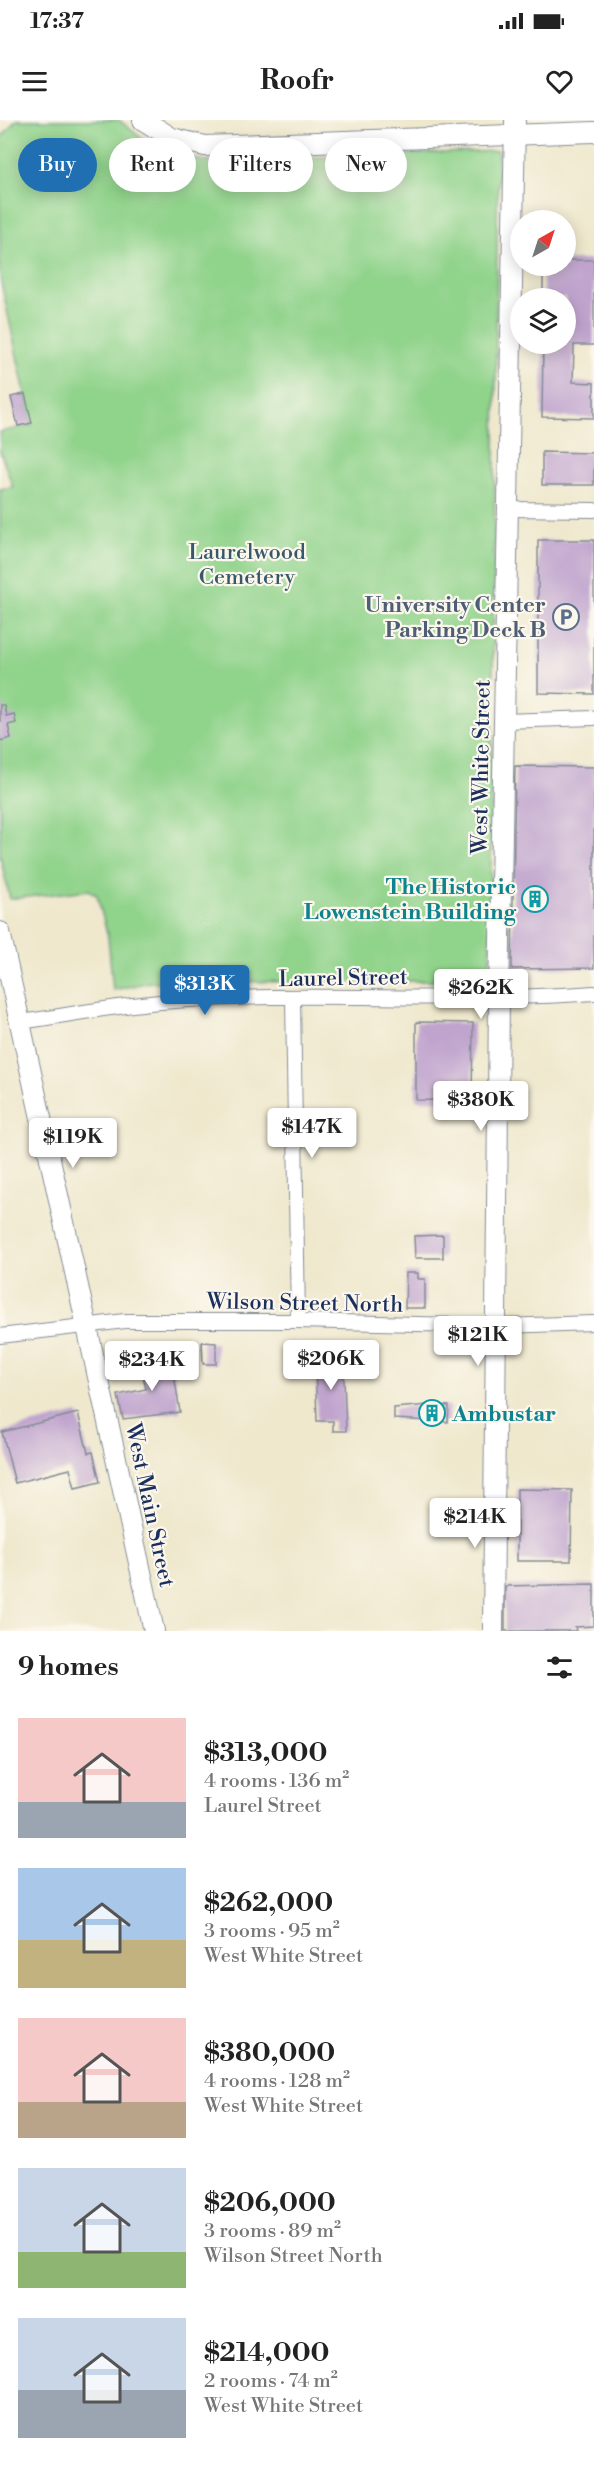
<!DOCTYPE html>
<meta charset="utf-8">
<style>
:root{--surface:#fff;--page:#f6f6f6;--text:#222;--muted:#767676;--accent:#1f6fb2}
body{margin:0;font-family:"Libre Bodoni",serif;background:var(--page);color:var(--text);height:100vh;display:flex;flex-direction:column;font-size:22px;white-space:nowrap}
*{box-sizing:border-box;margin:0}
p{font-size:20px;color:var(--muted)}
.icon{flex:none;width:33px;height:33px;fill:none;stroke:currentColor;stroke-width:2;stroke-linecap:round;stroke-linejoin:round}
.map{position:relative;height:1511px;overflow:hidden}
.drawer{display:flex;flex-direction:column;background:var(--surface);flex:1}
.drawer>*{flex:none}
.banner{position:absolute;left:18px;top:18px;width:558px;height:54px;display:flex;gap:12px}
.needle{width:39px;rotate:39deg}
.fabs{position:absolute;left:510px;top:90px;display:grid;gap:12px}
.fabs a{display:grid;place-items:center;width:66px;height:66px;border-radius:50%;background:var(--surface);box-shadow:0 3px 15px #0003;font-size:30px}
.price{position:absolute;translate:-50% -51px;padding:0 14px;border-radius:6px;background:#fff;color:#222;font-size:20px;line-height:39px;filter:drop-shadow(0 2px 3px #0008)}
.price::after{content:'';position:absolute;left:50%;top:36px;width:18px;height:14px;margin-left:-9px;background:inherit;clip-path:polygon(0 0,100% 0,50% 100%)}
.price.current{background:var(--accent);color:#fff}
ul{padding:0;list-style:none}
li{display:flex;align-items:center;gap:18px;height:150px;padding:0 18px}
li span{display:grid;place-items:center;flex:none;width:168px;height:120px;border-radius:0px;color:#555}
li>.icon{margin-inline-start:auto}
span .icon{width:72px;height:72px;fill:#fffc;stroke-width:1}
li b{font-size:26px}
h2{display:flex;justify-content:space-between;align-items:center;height:72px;padding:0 18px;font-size:26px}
.tag{padding:0 21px;border-radius:27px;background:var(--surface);box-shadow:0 3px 15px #0003;font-size:21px;line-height:54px}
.tag.current{background:var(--accent);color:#fff}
.status{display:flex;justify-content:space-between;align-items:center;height:42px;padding:0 30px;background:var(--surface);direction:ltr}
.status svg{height:16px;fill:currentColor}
header{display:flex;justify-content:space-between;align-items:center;height:78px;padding:0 18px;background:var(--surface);font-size:27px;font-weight:700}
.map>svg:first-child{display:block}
.green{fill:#90d38b;stroke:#568174;stroke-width:1.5}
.building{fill:#c0a4ce}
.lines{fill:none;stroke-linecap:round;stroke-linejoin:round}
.street-casing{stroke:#858c96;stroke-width:16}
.secondary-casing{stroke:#858c96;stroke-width:22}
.street{stroke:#fff;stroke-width:14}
.secondary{stroke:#fff;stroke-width:20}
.labels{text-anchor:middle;stroke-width:4.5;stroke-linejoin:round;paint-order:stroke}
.park-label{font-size:22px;fill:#385869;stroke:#fbf7ec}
.service-label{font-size:22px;font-weight:bold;fill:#4e5e75;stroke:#fbf7ec;text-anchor:end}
.street-label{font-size:22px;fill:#1b2f5e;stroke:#fbf7ec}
.culture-label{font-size:22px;font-weight:bold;fill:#0d838f;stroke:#fbf7ec;text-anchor:end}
</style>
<div class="status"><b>17:37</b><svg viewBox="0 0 49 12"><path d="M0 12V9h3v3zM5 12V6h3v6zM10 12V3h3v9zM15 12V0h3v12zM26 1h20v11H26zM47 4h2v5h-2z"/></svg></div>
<header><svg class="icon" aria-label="menu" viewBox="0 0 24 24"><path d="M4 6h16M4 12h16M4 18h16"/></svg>Roofr<svg class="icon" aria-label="heart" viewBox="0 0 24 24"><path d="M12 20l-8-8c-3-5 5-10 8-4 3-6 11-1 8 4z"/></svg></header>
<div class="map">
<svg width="594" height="1511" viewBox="0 0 594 1511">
<rect width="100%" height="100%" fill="#fbf7ec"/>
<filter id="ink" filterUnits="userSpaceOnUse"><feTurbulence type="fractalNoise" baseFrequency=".0167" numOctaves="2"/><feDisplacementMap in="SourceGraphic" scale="12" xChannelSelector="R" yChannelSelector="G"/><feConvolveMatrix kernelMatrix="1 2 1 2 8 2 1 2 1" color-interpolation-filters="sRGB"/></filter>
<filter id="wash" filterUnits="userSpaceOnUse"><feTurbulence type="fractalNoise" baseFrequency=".008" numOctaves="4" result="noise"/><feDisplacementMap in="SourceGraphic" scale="24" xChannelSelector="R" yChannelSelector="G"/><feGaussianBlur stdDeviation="1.35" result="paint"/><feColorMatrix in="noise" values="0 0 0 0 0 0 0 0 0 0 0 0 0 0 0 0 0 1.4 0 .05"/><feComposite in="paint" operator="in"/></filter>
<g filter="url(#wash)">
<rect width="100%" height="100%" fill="#efe8cd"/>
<path class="green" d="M16 0H119L156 30 204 41 498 31 490 854C480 865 474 864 460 861L150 862 113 870 108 817 97 775 89 770 10 779 0 736V369L13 367 0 331V312L32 305 0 158V19Z"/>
<g id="blocks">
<g class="building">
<path d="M566 140H594V225H574L573 262 594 263V298L542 297 543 224H566V178H543V146H566Z"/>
<path d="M25 274 32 303 18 306 11 277Z"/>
<path d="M542 332 594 333V365H542Z"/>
<path d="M538 420H594V574L538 573Z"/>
<path d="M0 585H4L6 596 14 594 16 603 8 605 11 618 0 621Z"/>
<path d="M515 646 594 647V848L512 849Z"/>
<path d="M416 902 473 903 472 981 416 980Z"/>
<path d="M443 1115V1138H415L414 1116Z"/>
<path d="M406 1153H418V1159H425V1188H405Z"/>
<path d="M202 1222 216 1223V1244H203Z"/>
<path d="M154 1234 156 1245 172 1242 180 1292 123 1299 118 1275 146 1269 139 1237Z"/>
<path d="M343 1235 346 1311H333V1301H317L315 1236Z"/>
<path d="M429 1285 449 1286 448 1302 394 1299V1288Z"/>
<path d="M78 1293 88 1333 93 1332 100 1362 75 1368 70 1349 15 1363 2 1312Z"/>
<path d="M517 1369 572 1370 571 1441H517Z"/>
<path d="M594 1464V1506L575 1507 576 1511H505V1466Z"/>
</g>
</g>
</g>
<g filter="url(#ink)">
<use href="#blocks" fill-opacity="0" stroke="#858c96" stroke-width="1.5"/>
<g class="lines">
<defs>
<g id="street">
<path d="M509 389 594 390"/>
<path d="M504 601 594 598"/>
<path d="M293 878 298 1201"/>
<path d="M21 902C67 895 114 886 161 882 305 870 450 884 594 873"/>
<path d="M0 1216 125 1201H298L498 1206 594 1203"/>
</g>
<g id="secondary">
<path d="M143 0 172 18 205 26 594 12"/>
<path d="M0 812 154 1511"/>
<path d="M493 1511 499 877 515 0"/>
</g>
</defs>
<use href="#street" class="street-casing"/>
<use href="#secondary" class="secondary-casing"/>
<use href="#street" class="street"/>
<use href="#secondary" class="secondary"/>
</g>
</g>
<defs>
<symbol id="parking-ring" viewBox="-11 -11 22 22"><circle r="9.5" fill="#fbf7ec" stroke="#5c6f8a" stroke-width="1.5"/><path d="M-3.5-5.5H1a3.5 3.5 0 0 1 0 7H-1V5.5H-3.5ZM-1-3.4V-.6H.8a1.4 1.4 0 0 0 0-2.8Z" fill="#5c6f8a"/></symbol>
<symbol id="building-ring" viewBox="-11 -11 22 22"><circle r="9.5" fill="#fbf7ec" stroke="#0f9aa8" stroke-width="1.5"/><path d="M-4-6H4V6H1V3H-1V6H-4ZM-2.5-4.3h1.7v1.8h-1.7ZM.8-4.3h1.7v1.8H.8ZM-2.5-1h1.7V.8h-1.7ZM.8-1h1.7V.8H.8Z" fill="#0f9aa8"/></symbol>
</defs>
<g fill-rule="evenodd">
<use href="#parking-ring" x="551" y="482" width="30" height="30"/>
<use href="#building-ring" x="520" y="764" width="30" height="30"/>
<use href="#building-ring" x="417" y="1278" width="30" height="30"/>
</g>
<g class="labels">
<g class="park-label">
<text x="247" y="439">Laurelwood<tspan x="247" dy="25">Cemetery</tspan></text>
</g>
<g class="service-label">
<text x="546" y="492">University Center<tspan x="546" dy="25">Parking Deck B</tspan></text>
</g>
<g class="street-label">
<text transform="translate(480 647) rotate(-89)" y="8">West White Street</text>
<text transform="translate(343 857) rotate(-1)" y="8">Laurel Street</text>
<text transform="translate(305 1182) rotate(1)" y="8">Wilson Street North</text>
<text transform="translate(151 1385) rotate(78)" y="8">West Main Street</text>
</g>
<g class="culture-label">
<text x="516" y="774">The Historic<tspan x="516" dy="25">Lowenstein Building</tspan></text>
<text x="452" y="1301" text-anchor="start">Ambustar</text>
</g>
</g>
</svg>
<div class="fabs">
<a><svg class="needle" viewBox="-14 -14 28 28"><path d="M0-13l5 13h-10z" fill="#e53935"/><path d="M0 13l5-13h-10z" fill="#767676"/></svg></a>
<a><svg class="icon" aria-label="layers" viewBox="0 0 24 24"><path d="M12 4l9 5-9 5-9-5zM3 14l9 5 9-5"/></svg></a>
</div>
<b class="price current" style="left:205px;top:896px">$313K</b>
<b class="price" style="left:481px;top:900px">$262K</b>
<b class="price" style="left:481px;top:1012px">$380K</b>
<b class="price" style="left:312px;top:1039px">$147K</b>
<b class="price" style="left:73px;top:1049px">$119K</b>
<b class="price" style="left:478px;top:1247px">$121K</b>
<b class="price" style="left:331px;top:1271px">$206K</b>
<b class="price" style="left:152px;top:1272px">$234K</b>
<b class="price" style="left:475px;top:1429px">$214K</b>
<div class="banner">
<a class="tag current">Buy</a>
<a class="tag">Rent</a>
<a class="tag">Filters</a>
<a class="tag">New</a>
</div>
</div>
<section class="drawer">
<h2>9 homes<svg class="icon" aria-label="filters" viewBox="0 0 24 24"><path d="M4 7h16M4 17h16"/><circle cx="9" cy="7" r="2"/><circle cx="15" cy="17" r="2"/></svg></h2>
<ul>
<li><span style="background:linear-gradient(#f6c9c9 70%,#9aa5b1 0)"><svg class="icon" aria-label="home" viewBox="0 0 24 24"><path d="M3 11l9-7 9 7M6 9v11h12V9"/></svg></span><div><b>$313,000</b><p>4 rooms · 136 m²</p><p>Laurel Street</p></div></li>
<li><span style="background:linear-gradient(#a9c7e8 60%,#c2b280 0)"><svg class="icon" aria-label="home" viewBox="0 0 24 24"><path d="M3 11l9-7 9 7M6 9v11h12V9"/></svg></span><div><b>$262,000</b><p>3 rooms · 95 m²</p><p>West White Street</p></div></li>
<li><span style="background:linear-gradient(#f6c9c9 70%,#b9a48a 0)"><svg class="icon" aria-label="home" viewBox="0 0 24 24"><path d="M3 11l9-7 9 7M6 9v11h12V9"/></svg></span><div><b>$380,000</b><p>4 rooms · 128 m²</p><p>West White Street</p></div></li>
<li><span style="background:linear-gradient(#c9d6e8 70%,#8fb573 0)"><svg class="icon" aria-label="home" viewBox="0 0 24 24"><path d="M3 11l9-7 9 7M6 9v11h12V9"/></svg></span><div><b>$206,000</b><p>3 rooms · 89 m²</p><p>Wilson Street North</p></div></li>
<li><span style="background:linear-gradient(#c9d6e8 60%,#9aa5b1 0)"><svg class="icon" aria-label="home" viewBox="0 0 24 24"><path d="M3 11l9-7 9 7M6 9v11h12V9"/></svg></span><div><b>$214,000</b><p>2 rooms · 74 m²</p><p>West White Street</p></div></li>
</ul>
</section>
